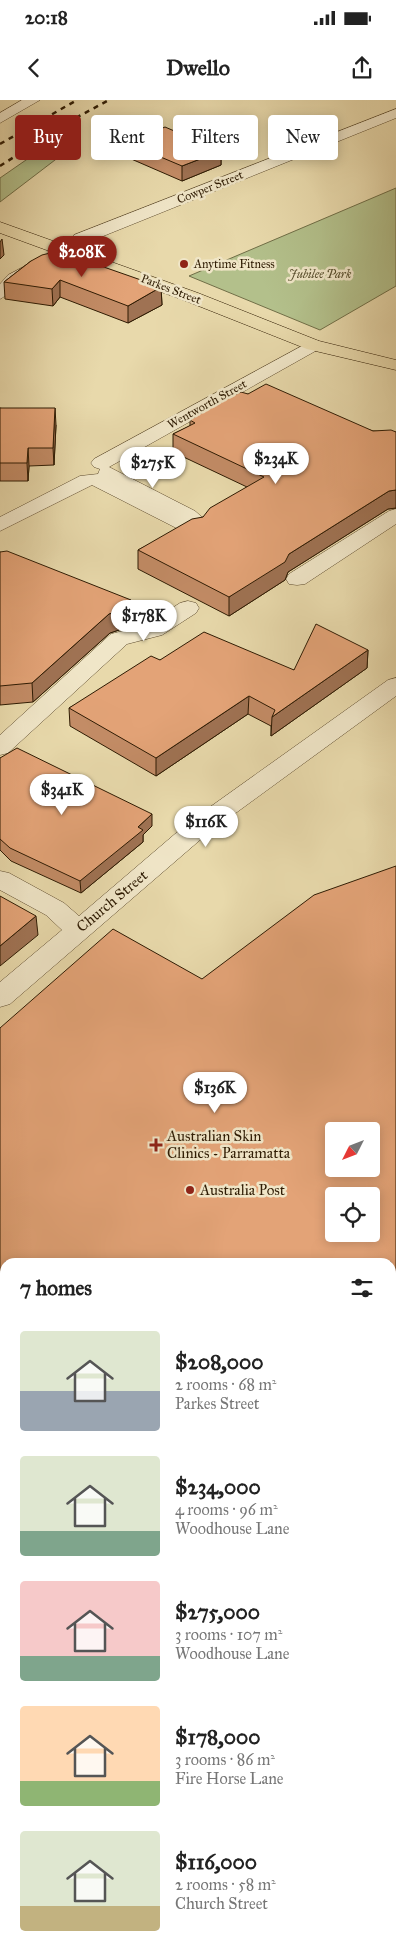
<!DOCTYPE html>
<meta charset="utf-8">
<style>
:root{--surface:#fff;--page:#f2f2f2;--text:#222;--muted:#767676;--accent:#8f2418}
body{margin:0;font-family:"IM FELL Great Primer",serif;background:var(--page);color:var(--text);height:100vh;display:flex;flex-direction:column;font-size:19px;white-space:nowrap}
*{box-sizing:border-box;margin:0}
p{font-size:16px;color:var(--muted)}
.icon{flex:none;width:28px;height:28px;fill:none;stroke:currentColor;stroke-width:2;stroke-linecap:round;stroke-linejoin:round}
.map{position:relative;flex:1;overflow:hidden}
.details{position:absolute;left:0px;top:1158px;width:396px;height:696px;display:flex;flex-direction:column;background:var(--surface);border-radius:15px 15px 0 0;box-shadow:0 2px 12px #0003}
.details>*{flex:none}
.hud{position:absolute;left:15px;top:15px;width:366px;height:45px;display:flex;gap:10px}
.needle{width:32px;rotate:228deg}
.controls{position:absolute;left:325px;top:1022px;display:grid;gap:10px}
.controls a{display:grid;place-items:center;width:55px;height:55px;border-radius:5px;background:var(--surface);box-shadow:0 2px 12px #0003;font-size:25px}
.price{position:absolute;translate:-50% -42px;padding:0 11px;border-radius:18px;background:#fff;color:#222;font-size:16px;line-height:32px;filter:drop-shadow(0 1px 2px #0008)}
.price::after{content:'';position:absolute;left:50%;top:30px;width:15px;height:11px;margin-left:-8px;background:inherit;clip-path:polygon(0 0,100% 0,50% 100%)}
.price.on{background:var(--accent);color:#fff}
ul{padding:0;list-style:none}
li{display:flex;align-items:center;gap:15px;height:125px;padding:0 20px}
li span{display:grid;place-items:center;flex:none;width:140px;height:100px;border-radius:5px;color:#555}
li>.icon{margin-inline-start:auto}
span .icon{width:60px;height:60px;fill:#fffc;stroke-width:1}
li b{font-size:21px}
h2{display:flex;justify-content:space-between;align-items:center;height:60px;padding:0 20px;font-size:21px}
.chip{padding:0 18px;border-radius:5px;background:var(--surface);box-shadow:0 2px 12px #0003;font-size:18px;line-height:45px}
.chip.on{background:var(--accent);color:#fff}
.status{display:flex;justify-content:space-between;align-items:center;height:35px;padding:0 25px;background:var(--surface);direction:ltr}
.status svg{height:14px;fill:currentColor}
header{display:flex;justify-content:space-between;align-items:center;height:65px;padding:0 20px;background:var(--surface);font-size:22px;font-weight:700}
.map>svg:first-child{display:block}
.green{fill:#b3c08b;stroke:#706e47}
.lines{fill:none;stroke-linecap:round;stroke-linejoin:round}
.minor-casing{stroke:#5c4a2d;stroke-width:1}
.major-casing{stroke:#2e1b03;stroke-width:1}
.minor{fill:#f0e6c8;fill-rule:evenodd}
.major{fill:#e8d9ab;fill-rule:evenodd}
.rail-far1{stroke:#2e1b03;stroke-width:2.5;stroke-dasharray:5 5;stroke-linecap:butt}
.rail{stroke:#2e1b03;stroke-width:5;stroke-dasharray:11 11;stroke-linecap:butt}
.wall{fill:#c38c66;stroke:#2e1b03}
.shaded-wall{fill:#9f7253;stroke:#2e1b03}
.building{fill:#e3a377;stroke:#2e1b03;fill-rule:evenodd}
.poi-dot{fill:#8f2418;stroke:#f0e6c8;stroke-width:2}
.labels{text-anchor:middle;stroke-width:5;stroke-linejoin:round;paint-order:stroke}
.far-street-label{font-size:12px;fill:#2e1b03;stroke:#f0e6c8}
.far-poi-label{font-size:12px;fill:#2e1b03;stroke:#f0e6c8;text-anchor:start}
.far-park-label{font-size:12px;font-style:italic;fill:#564d2c;stroke:#f0e6c8}
.street-label{font-size:15px;fill:#2e1b03;stroke:#f0e6c8}
.poi-label{font-size:15px;fill:#2e1b03;stroke:#f0e6c8;text-anchor:start}
</style>
<div class="status"><b>20:18</b><svg viewBox="0 0 49 12"><path d="M0 12V9h3v3zM5 12V6h3v6zM10 12V3h3v9zM15 12V0h3v12zM26 1h20v11H26zM47 4h2v5h-2z"/></svg></div>
<header><svg class="icon" aria-label="back" viewBox="0 0 24 24"><path d="M15 5l-7 7 7 7"/></svg>Dwello<svg class="icon" aria-label="share" viewBox="0 0 24 24"><path d="M12 15V3M7 8l5-5 5 5M5 13v7h14v-7"/></svg></header>
<div class="map">
<svg width="396" height="1853" viewBox="0 0 396 1853">
<rect width="100%" height="100%" fill="#e8d9ab"/>
<filter id="stains"><feTurbulence type="fractalNoise" baseFrequency=".004" numOctaves="4"/><feColorMatrix values="0 0 0 0 .2 0 0 0 0 .09 0 0 0 0 .02 0 0 0 .5 -.17"/></filter>
<radialGradient id="worn" r=".72"><stop offset=".6" stop-color="#630" stop-opacity="0"/><stop offset="1" stop-color="#630" stop-opacity=".3"/></radialGradient>
<g class="green">
<path d="M52 42 72 47 0 102V78Z"/>
<path d="M396 88V186L320 230 189 176Z"/>
</g>
<g class="lines">
<defs>
<g id="minor">
<path d="M22 0H40L0 23V13Z"/>
<path d="M396 9V18L86 143H74L72 139 74 135Z"/>
<path d="M33 162 39 163 41 167C39 171 3 198 0 199V184L8 175Z"/>
<path d="M313 240 319 241 322 245 319 249 109 367 195 411 203 418 208 427C203 435 197 437 188 434L92 385 0 431V417L80 376 98 374 100 369 94 367 91 363 94 359Z"/>
<path d="M396 409V424L305 484 297 485 289 484 286 479 289 474 389 411Z"/>
<path d="M188 501 196 503 199 508 196 513 162 535 127 544 8 653 0 655V635L111 534 146 525 180 503Z"/>
<path d="M396 578V596L207 734 10 904 0 907V882L62 830 46 815 0 790V771L9 773 64 803 79 816 189 722 388 580Z"/>
<path d="M0 1356 5 1358V1396L0 1394Z"/>
<path d="M224 1849H265L267 1853H225Z"/>
</g>
<path id="major" d="M0 122 198 193 319 241 396 260V270L307 249 186 201 0 133Z"/>
</defs>
<use href="#minor" class="minor-casing"/>
<use href="#major" class="major-casing"/>
<use href="#minor" class="minor"/>
<use href="#major" class="major"/>
<g class="rail-far1">
<path d="M0 44 77 0"/>
<path d="M0 66 72 20 109 0"/>
</g>
<g class="rail">
<path d="M0 1677 5 1688"/>
<path d="M0 1735 5 1746"/>
<path d="M0 1849 2 1853"/>
<path d="M51 1849 53 1853"/>
<path d="M78 1849 80 1853"/>
</g>
</g>
<g class="wall">
<path d="M158 30 221 51V65L182 81 99 45V31Z"/>
<path d="M31 161 161 187 162 205 128 223 60 197 53 206 5 199 4 182Z"/>
<path d="M248 294 373 331 396 332V408L388 409 288 472 285 480 229 516 138 469V450L203 417 247 387 173 352V334L190 326V320Z"/>
<path d="M0 308 56 325 54 365 29 366 28 381H0Z"/>
<path d="M0 452 132 519 119 530 110 533 33 602 0 605Z"/>
<path d="M368 550 367 568 271 636V626L248 614 156 676 70 626 69 608 160 560 294 570Z"/>
<path d="M0 658 152 726 143 735V742L81 793 11 761 0 750Z"/>
<path d="M0 928 396 1853H331L329 1849H391L5 1162V1255L0 1246Z"/>
</g>
<g class="shaded-wall">
<path d="M221 51V65L182 81V66Z"/>
<path d="M2 139 4 155 0 159V142Z"/>
<path d="M60 180V197L53 206 52 189Z"/>
<path d="M161 187 162 205 128 223V206Z"/>
<path d="M55 308 56 325 54 365 53 348Z"/>
<path d="M28 348 29 366 28 381 27 363Z"/>
<path d="M396 390V408L388 409 288 472 285 480 229 516V497L289 454 389 391Z"/>
<path d="M131 500 132 519 119 530 110 533 33 602 32 583 109 514Z"/>
<path d="M368 550 367 568 271 636 272 617Z"/>
<path d="M249 596 248 614 156 676V658Z"/>
<path d="M152 714V726L143 735V742L81 793 80 781Z"/>
<path d="M36 816 38 835 0 866V846Z"/>
</g>
<g class="building">
<path d="M131 19 158 30 165 27 221 51 182 66 99 31Z"/>
<path d="M58 151 161 187 128 206 60 180 52 189 4 182 31 161 42 155Z"/>
<path d="M266 284 373 331 391 330 396 332V390L389 391 289 454 285 462 229 497 138 450 192 419 203 417 210 408 264 377 173 334 195 323 190 320 219 302 241 292 248 294Z"/>
<path d="M0 308H55L53 348H28L27 363H0Z"/>
<path d="M7 451 131 500 118 511 109 514 32 583 0 586V452Z"/>
<path d="M316 524 368 550 272 617 275 610 249 596 156 658 69 608 151 556 160 560 204 532 294 570Z"/>
<path d="M17 648 152 714 138 727 143 730 80 781 10 748 0 739V658Z"/>
<path d="M396 766V1853H341L339 1849H391V1162H5V1241L0 1231V928L113 829 202 879 314 795ZM334 1031H371V1069H334ZM334 1096H371V1134H334Z"/>
<path d="M0 796 36 816 0 846Z"/>
</g>
<g class="poi-dot">
<circle cx="184" cy="164" r="5"/>
<path d="M153.5 1037.5h5v5h5v5h-5v5h-5v-5h-5v-5h5z"/>
<circle cx="190" cy="1090" r="5"/>
</g>
<g class="labels">
<g class="far-street-label">
<text transform="translate(210 87) rotate(-22)" y="4">Cowper Street</text>
<text transform="translate(171 189) rotate(21)" y="4">Parkes Street</text>
<text transform="translate(207 304) rotate(-29)" y="4">Wentworth Street</text>
</g>
<g class="far-poi-label">
<text x="194" y="168">Anytime Fitness</text>
</g>
<g class="far-park-label">
<text x="320" y="178">Jubilee Park</text>
</g>
<g class="street-label">
<text transform="translate(112 801) rotate(-40)" y="5">Church Street</text>
</g>
<g class="poi-label">
<text x="167" y="1041">Australian Skin<tspan x="167" dy="17">Clinics - Parramatta</tspan></text>
<text x="200" y="1095">Australia Post</text>
</g>
</g>
<rect width="100%" height="100%" filter="url(#stains)"/>
<rect width="100%" height="100%" fill="url(#worn)"/>
</svg>
<div class="controls">
<a><svg class="needle" viewBox="-14 -14 28 28"><path d="M0-13l5 13h-10z" fill="#e53935"/><path d="M0 13l5-13h-10z" fill="#767676"/></svg></a>
<a><svg class="icon" aria-label="locate" viewBox="0 0 24 24"><circle cx="12" cy="12" r="6"/><path d="M12 2v4M12 18v4M2 12h4M18 12h4"/></svg></a>
</div>
<b class="price on" style="left:82px;top:178px">$208K</b>
<b class="price" style="left:276px;top:385px">$234K</b>
<b class="price" style="left:153px;top:389px">$275K</b>
<b class="price" style="left:144px;top:542px">$178K</b>
<b class="price" style="left:62px;top:716px">$341K</b>
<b class="price" style="left:206px;top:748px">$116K</b>
<b class="price" style="left:215px;top:1014px">$136K</b>
<div class="hud">
<a class="chip on">Buy</a>
<a class="chip">Rent</a>
<a class="chip">Filters</a>
<a class="chip">New</a>
</div>
<section class="details">
<h2>7 homes<svg class="icon" aria-label="filters" viewBox="0 0 24 24"><path d="M4 7h16M4 17h16"/><circle cx="9" cy="7" r="2"/><circle cx="15" cy="17" r="2"/></svg></h2>
<ul>
<li><span style="background:linear-gradient(#dfe7d0 60%,#9aa5b1 0)"><svg class="icon" aria-label="home" viewBox="0 0 24 24"><path d="M3 11l9-7 9 7M6 9v11h12V9"/></svg></span><div><b>$208,000</b><p>2 rooms · 68 m²</p><p>Parkes Street</p></div></li>
<li><span style="background:linear-gradient(#dfe7d0 75%,#7fa58c 0)"><svg class="icon" aria-label="home" viewBox="0 0 24 24"><path d="M3 11l9-7 9 7M6 9v11h12V9"/></svg></span><div><b>$234,000</b><p>4 rooms · 96 m²</p><p>Woodhouse Lane</p></div></li>
<li><span style="background:linear-gradient(#f6c9c9 75%,#7fa58c 0)"><svg class="icon" aria-label="home" viewBox="0 0 24 24"><path d="M3 11l9-7 9 7M6 9v11h12V9"/></svg></span><div><b>$275,000</b><p>3 rooms · 107 m²</p><p>Woodhouse Lane</p></div></li>
<li><span style="background:linear-gradient(#ffd9b3 75%,#8fb573 0)"><svg class="icon" aria-label="home" viewBox="0 0 24 24"><path d="M3 11l9-7 9 7M6 9v11h12V9"/></svg></span><div><b>$178,000</b><p>3 rooms · 86 m²</p><p>Fire Horse Lane</p></div></li>
<li><span style="background:linear-gradient(#dfe7d0 75%,#c2b280 0)"><svg class="icon" aria-label="home" viewBox="0 0 24 24"><path d="M3 11l9-7 9 7M6 9v11h12V9"/></svg></span><div><b>$116,000</b><p>2 rooms · 58 m²</p><p>Church Street</p></div></li>
</ul>
</section>
</div>
